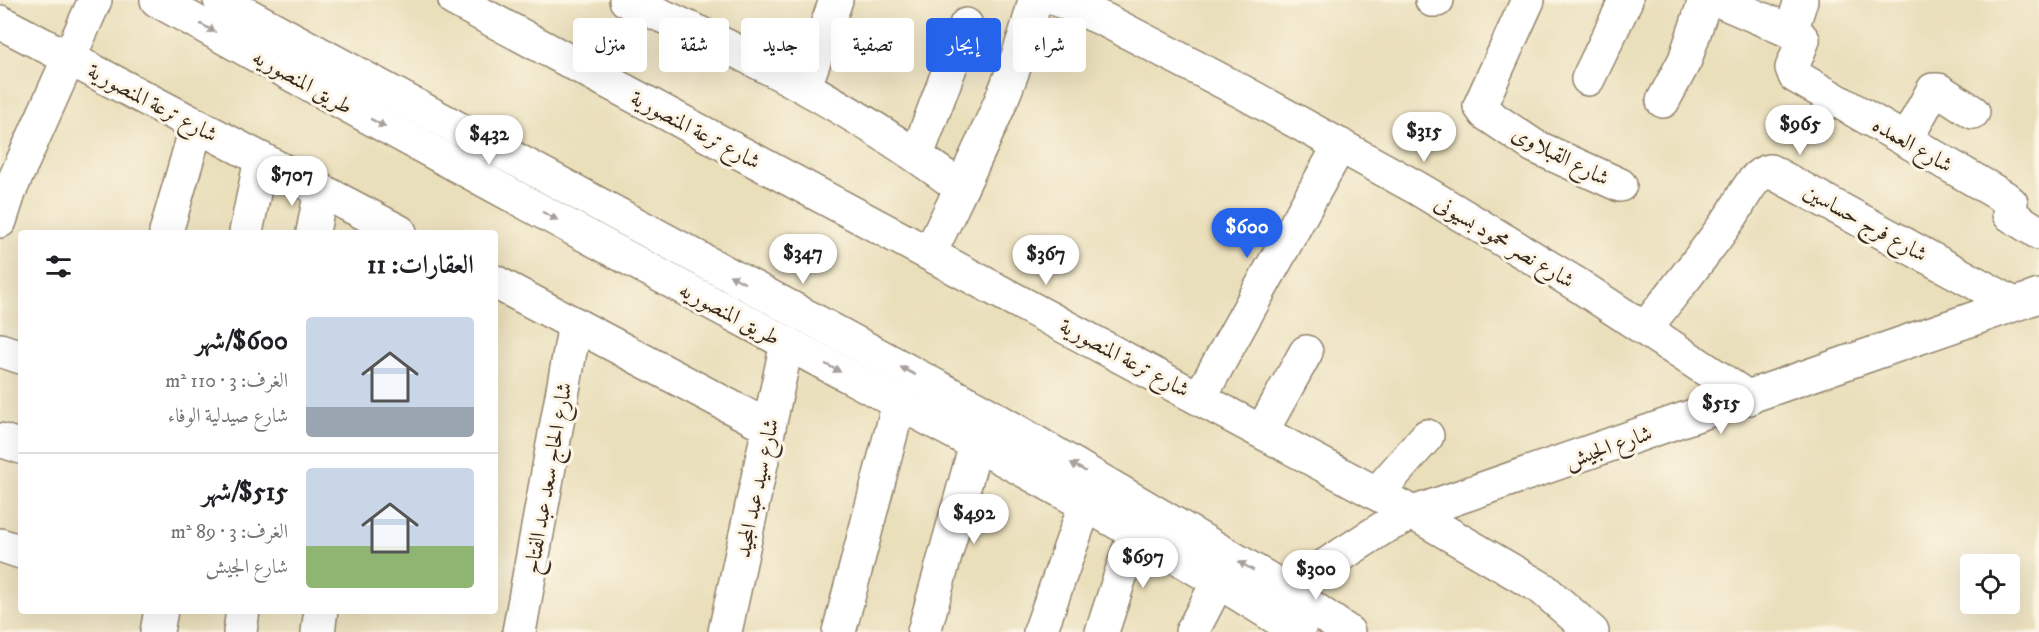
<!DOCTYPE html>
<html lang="ar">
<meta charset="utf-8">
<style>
:root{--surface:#fff;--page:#f2f2f2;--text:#202124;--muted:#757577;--line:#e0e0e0;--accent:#2563eb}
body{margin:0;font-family:"IM FELL DW Pica",Amiri,serif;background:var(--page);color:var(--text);direction:rtl;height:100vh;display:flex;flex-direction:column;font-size:22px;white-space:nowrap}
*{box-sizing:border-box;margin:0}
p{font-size:20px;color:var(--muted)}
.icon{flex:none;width:33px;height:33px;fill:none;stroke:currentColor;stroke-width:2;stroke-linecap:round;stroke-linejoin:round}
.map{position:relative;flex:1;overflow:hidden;direction:ltr}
.sheet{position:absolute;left:18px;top:230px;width:480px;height:384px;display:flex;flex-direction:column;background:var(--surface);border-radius:6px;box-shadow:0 6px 24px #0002;direction:rtl}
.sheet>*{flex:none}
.top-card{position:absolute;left:516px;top:18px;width:570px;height:54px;direction:rtl;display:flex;gap:12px}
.tools{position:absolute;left:1960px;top:554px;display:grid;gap:12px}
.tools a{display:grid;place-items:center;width:60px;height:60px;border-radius:6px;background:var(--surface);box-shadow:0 6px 24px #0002;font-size:30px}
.price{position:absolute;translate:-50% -51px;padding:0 14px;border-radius:21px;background:#fff;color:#222;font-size:20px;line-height:39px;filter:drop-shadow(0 2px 3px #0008)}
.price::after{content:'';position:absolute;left:50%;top:36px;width:18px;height:14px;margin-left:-9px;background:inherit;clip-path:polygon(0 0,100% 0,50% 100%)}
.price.active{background:var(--accent);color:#fff}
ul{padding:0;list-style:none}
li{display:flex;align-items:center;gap:18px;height:150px;padding:0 24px}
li+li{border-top:2px solid var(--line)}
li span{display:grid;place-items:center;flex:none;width:168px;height:120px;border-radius:6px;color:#555}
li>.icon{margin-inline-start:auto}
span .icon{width:72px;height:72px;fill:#fffc;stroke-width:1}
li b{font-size:26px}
h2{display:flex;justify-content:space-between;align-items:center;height:72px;padding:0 24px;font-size:26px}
.chip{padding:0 21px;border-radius:6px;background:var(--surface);box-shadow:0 6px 24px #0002;font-size:21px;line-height:54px}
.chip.active{background:var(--accent);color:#fff}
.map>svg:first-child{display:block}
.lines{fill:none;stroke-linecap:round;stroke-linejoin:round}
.minor-casing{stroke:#92846c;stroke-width:36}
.major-casing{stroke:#92846c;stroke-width:36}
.minor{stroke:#fff;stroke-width:33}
.major{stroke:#fff;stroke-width:33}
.oneway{fill:#a79f9a}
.labels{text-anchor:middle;stroke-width:6;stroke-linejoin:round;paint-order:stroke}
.street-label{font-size:22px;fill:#3b2a1e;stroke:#fcf5e5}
</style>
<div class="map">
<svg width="2039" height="632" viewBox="0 0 2039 632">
<rect width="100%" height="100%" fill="#fcf5e5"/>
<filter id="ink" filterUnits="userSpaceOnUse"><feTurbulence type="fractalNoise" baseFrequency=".0167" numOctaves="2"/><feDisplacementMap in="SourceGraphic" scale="12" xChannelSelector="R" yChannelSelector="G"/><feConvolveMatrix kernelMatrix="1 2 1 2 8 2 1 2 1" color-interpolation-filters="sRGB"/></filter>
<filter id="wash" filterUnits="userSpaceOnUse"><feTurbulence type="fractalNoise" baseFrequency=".008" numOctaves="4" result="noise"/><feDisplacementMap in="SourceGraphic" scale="24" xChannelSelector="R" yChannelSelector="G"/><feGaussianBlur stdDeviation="1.35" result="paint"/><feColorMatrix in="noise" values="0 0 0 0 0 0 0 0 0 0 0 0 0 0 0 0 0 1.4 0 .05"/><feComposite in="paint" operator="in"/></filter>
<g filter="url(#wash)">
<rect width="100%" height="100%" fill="#eadfbb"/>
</g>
<g filter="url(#ink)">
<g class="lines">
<defs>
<g id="minor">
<path d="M455 0 1413 513 1543 589 1592 632"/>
<path d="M626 0C745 51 857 110 961 188"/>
<path d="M1059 0 1105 20 1241 91 1417 188 1578 285 1749 398"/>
<path d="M1432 0H1437"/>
<path d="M1528 0 1480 106 1485 113 1534 146 1620 185"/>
<path d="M1718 0 1799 35 1803 40 1792 68 1795 76 2004 197 2011 203 2009 214 2039 233"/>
<path d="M0 22 400 232"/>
<path d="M1791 32 1801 0"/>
<path d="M1588 79 1626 0"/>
<path d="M805 86 836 0"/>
<path d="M1663 101 1685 60 1705 0"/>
<path d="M1906 140 1933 90H1939L1973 112"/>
<path d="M917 155 966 25"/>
<path d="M0 221 10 190 95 0"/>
<path d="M166 232 197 125"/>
<path d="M246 232 261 159"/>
<path d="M313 232 321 191"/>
<path d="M930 253C969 170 1013 89 1035 0"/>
<path d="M495 282 769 427"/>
<path d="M1645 329C1674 291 1705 254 1732 215 1741 202 1752 173 1770 171L2014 304"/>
<path d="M0 350 21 357"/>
<path d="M1200 397 1340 145"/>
<path d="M1262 431 1306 352"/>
<path d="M0 440 21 447"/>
<path d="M1377 493 1427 436"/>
<path d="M0 545 21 552"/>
<path d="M1287 590 1383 528 1413 513 2039 296"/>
<path d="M157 632 161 610"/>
<path d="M240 632 243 610"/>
<path d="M318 632 321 610"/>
<path d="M519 632 575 324"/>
<path d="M725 632 787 343"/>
<path d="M839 632 899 403"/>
<path d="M924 632 976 444"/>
<path d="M1040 632 1086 503"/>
<path d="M1102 632 1135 531"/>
<path d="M1192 632 1219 580"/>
</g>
<g id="major">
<path d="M157 0C360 113 563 224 768 333 947 429 1128 522 1299 632"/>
<path d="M220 0 984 412 1287 590 1348 632"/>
</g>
</defs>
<use href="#minor" class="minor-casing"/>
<use href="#major" class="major-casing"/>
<use href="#minor" class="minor"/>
<use href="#major" class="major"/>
</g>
<defs><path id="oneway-solid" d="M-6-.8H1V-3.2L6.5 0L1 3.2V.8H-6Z" transform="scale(1.5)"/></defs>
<g class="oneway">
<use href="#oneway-solid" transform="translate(208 28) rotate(29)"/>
<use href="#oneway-solid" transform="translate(378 123) rotate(29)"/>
<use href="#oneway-solid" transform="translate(550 216) rotate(28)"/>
<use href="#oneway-solid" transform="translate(737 279) rotate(-152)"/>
<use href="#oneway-solid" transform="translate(833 368) rotate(28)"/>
<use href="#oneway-solid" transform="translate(908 371) rotate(-152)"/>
<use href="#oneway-solid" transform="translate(1078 467) rotate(-150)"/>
<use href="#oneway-solid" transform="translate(1246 566) rotate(-150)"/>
</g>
</g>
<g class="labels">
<g class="street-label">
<text transform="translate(303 81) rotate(29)" y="8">طريق المنصوريه</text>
<text transform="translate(153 102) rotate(28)" y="8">شارع ترعة المنصورية</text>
<text transform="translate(696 129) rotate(28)" y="8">شارع ترعة المنصورية</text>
<text transform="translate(1913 144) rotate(30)" y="8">شارع العمده</text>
<text transform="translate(1561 155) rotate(27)" y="8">شارع القبلاوى</text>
<text transform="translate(1866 222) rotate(29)" y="8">شارع فرج حساسين</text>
<text transform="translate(1505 241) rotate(31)" y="8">شارع نصر محمود بسيونى</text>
<text transform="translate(730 313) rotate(28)" y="8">طريق المنصوريه</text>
<text transform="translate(1125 357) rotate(28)" y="8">شارع ترعة المنصورية</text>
<text transform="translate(1608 446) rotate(-19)" y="8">شارع الجيش</text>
<text transform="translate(547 478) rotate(-80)" y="8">شارع الحاج سعد عبد الفتاح</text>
<text transform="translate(756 488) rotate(-78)" y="8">شارع سيد عبد المجيد</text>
</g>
</g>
</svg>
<div class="tools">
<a><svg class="icon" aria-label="locate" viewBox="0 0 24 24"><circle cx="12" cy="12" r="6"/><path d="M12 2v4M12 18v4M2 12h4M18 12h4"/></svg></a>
</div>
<b class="price" style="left:1800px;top:156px">$965</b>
<b class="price" style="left:1424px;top:163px">$315</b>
<b class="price" style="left:489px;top:166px">$432</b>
<b class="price" style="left:292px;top:207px">$707</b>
<b class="price active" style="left:1247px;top:259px">$600</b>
<b class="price" style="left:803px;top:285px">$347</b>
<b class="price" style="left:1046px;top:286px">$367</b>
<b class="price" style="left:1721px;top:435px">$515</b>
<b class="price" style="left:974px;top:545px">$492</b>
<b class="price" style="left:1143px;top:589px">$697</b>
<b class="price" style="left:1316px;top:601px">$300</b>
<div class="top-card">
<a class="chip">شراء</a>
<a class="chip active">إيجار</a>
<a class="chip">تصفية</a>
<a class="chip">جديد</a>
<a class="chip">شقة</a>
<a class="chip">منزل</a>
</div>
<section class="sheet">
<h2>العقارات: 11<svg class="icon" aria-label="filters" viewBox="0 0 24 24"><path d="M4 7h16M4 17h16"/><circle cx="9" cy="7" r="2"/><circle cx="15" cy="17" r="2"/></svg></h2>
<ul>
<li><span style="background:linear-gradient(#c9d6e8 75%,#9aa5b1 0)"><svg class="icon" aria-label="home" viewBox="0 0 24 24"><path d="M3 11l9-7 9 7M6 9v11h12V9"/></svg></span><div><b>$600/شهر</b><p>الغرف: 3 · 110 m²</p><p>شارع صيدلية الوفاء</p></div></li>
<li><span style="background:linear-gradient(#c9d6e8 65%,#8fb573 0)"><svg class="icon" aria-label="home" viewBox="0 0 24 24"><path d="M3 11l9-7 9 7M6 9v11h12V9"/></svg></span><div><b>$515/شهر</b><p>الغرف: 3 · 89 m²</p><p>شارع الجيش</p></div></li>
</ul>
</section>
</div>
